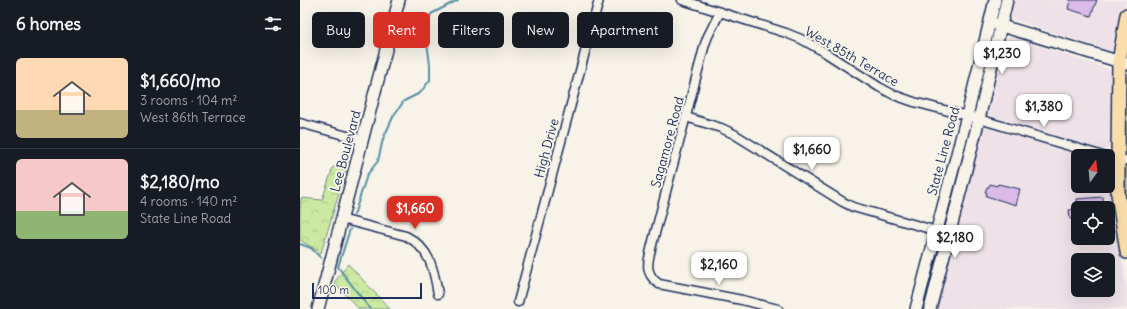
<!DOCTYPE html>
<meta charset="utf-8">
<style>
:root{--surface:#171b24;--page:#242831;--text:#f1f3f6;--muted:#9ea1a6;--line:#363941;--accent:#d93025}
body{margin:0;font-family:Delius,sans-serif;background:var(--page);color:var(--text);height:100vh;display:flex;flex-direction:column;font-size:15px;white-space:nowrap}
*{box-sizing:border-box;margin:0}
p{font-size:13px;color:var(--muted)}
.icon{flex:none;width:22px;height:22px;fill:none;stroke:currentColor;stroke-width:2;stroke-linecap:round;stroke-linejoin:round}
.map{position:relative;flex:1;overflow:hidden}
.panel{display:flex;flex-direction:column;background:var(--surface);width:300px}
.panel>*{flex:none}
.top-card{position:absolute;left:12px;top:12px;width:380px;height:36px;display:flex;gap:8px}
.needle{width:26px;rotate:15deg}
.tools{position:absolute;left:771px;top:149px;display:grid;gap:8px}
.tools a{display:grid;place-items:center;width:44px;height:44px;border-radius:6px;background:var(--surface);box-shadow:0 4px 16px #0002;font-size:20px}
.scale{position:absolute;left:12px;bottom:10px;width:110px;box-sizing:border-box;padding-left:4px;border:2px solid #1b2f5e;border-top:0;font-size:11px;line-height:14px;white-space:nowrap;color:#1b2f5e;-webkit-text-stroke:3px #f7f3e8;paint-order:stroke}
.price{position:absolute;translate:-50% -34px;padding:0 9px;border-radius:8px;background:#fff;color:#222;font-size:13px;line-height:26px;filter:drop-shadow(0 1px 2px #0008)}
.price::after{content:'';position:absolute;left:50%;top:24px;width:12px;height:9px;margin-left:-6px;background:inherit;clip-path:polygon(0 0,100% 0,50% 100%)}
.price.on{background:var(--accent);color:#fff}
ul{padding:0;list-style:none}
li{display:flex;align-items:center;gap:12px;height:100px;padding:0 16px}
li+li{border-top:1px solid var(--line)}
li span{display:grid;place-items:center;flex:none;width:112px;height:80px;border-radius:6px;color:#555}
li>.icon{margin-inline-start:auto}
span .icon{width:48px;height:48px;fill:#fffc;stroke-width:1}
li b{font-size:17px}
h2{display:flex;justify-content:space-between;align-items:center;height:48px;padding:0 16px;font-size:17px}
.pill{padding:0 14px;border-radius:6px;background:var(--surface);box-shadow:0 4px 16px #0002;font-size:14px;line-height:36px}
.pill.on{background:var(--accent);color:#fff}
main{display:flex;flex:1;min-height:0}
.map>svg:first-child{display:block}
.built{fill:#eee2e8;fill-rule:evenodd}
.forest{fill:url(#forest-crowns);stroke:#738c7f}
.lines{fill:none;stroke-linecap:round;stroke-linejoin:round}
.stream{stroke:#568fa4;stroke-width:2}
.building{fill:#dabae7;stroke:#1b2f5e}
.street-casing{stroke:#1b2f5e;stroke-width:11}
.secondary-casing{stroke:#1b2f5e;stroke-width:14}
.primary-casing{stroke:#1b2f5e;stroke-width:16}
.street{stroke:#f7f3e8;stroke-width:8}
.secondary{stroke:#f7f3e8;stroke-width:11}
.primary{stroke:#f9deab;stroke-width:13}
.labels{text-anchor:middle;stroke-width:4;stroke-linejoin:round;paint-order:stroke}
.street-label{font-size:13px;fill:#1b2f5e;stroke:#f7f3e8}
</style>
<main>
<section class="panel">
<h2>6 homes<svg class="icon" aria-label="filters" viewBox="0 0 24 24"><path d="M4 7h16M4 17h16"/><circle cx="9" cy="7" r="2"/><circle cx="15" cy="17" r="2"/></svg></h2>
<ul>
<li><span style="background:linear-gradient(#ffd9b3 65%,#c2b280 0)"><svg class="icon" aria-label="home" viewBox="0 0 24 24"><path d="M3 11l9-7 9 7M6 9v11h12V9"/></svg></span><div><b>$1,660/mo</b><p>3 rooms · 104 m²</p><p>West 86th Terrace</p></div></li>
<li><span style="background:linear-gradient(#f6c9c9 65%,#8fb573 0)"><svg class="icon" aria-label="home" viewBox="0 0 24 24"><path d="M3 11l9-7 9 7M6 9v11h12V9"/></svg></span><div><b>$2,180/mo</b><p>4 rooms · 140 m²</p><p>State Line Road</p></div></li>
</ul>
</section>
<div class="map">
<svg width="827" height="309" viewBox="0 0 827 309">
<defs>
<pattern id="forest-crowns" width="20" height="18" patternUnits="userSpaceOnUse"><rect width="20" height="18" fill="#cbe9a0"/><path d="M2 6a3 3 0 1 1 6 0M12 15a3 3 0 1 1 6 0" fill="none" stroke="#aec88c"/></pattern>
</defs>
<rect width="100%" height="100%" fill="#f7f3e8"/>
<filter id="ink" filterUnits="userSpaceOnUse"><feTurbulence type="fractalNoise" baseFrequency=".025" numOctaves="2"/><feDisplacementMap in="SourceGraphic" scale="8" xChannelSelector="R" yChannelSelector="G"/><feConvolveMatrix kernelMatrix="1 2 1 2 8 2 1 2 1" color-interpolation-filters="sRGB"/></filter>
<g filter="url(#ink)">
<g class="built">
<path d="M712 0H826L817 48 815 52H811L714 20 710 17 709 12Z"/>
<path d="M708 37H712L809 69 811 71 812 76V142L810 146 806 149H792L692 117 688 115 687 112V108L702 45 706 38Z"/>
<path d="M678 125 790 156H778V186H808V163L827 291V309H632ZM778 208H808V238H778ZM778 260H808V290H778Z"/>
</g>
<g class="forest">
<path d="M827 76V155H825L822 152 823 77Z"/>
<path d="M827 165V216L822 173 824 168Z"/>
<path d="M33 167 46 170 21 253 0 240V213L1 198 22 200Z"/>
<path d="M48 264 90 309H59L34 283Z"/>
</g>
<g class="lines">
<g class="stream">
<path d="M54 215 67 175 78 161 83 139 94 115 104 101 120 93 130 80V65L127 42V26L131 14 158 0"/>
<path d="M50 229 38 267 70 309"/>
<path d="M0 244 11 248 21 258"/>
</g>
</g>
<g class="building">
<path d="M770 0H797L791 16 768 9Z"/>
<path d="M690 184 697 186 698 184 720 189 716 205 686 196 687 193 685 192 687 187H689Z"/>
<path d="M803 197 804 208H778L777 199Z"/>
<path d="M778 209V218L770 219 769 210Z"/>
</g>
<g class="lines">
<defs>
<g id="street">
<path d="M382 0 486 33 501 39 521 50 579 87 594 95 614 102 679 119 803 156"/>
<path d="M420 12 408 36 405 44 353 241C349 259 342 272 359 284L442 300 478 309"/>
<path d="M386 117 421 128 434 134 543 202 553 207 637 231"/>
<path d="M0 123 62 140"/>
<path d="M808 157 818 161 827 160"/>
<path d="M41 219 106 236C130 248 134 270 138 294"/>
<path d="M218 302 299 0"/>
</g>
<g id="secondary">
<path d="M695 24 827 64"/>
<path d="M18 309 99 0"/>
<path d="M616 309 667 116 695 0"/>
<path d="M630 309 679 119 707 0"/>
</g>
<path id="primary" d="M827 15 819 62 818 161V194L827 252"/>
</defs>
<use href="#street" class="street-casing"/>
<use href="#secondary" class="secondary-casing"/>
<use href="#primary" class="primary-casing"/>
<use href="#street" class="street"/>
<use href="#secondary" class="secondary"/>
<use href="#primary" class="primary"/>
</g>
</g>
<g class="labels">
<g class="street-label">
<text transform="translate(552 56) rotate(30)" y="5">West 85th Terrace</text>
<text transform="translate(367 142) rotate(-75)" y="5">Sagamore Road</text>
<text transform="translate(246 148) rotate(-75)" y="5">High Drive</text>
<text transform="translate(45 151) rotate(-75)" y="5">Lee Boulevard</text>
<text transform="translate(643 151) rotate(-75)" y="5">State Line Road</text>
</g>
</g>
</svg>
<div class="tools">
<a><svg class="needle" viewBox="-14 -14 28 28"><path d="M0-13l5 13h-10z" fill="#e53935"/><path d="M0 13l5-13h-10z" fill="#9ea1a6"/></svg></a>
<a><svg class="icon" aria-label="locate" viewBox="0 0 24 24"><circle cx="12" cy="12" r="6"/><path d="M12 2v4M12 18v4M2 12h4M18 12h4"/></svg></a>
<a><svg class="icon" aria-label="layers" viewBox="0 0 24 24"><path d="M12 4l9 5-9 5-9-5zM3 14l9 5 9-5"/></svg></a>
</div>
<div class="scale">100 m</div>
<b class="price" style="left:702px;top:75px">$1,230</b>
<b class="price" style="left:744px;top:128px">$1,380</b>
<b class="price" style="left:512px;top:171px">$1,660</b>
<b class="price on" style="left:115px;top:230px">$1,660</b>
<b class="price" style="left:655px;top:259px">$2,180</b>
<b class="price" style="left:419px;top:286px">$2,160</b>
<div class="top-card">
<a class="pill">Buy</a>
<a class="pill on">Rent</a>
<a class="pill">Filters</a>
<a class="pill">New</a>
<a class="pill">Apartment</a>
</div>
</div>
</main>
